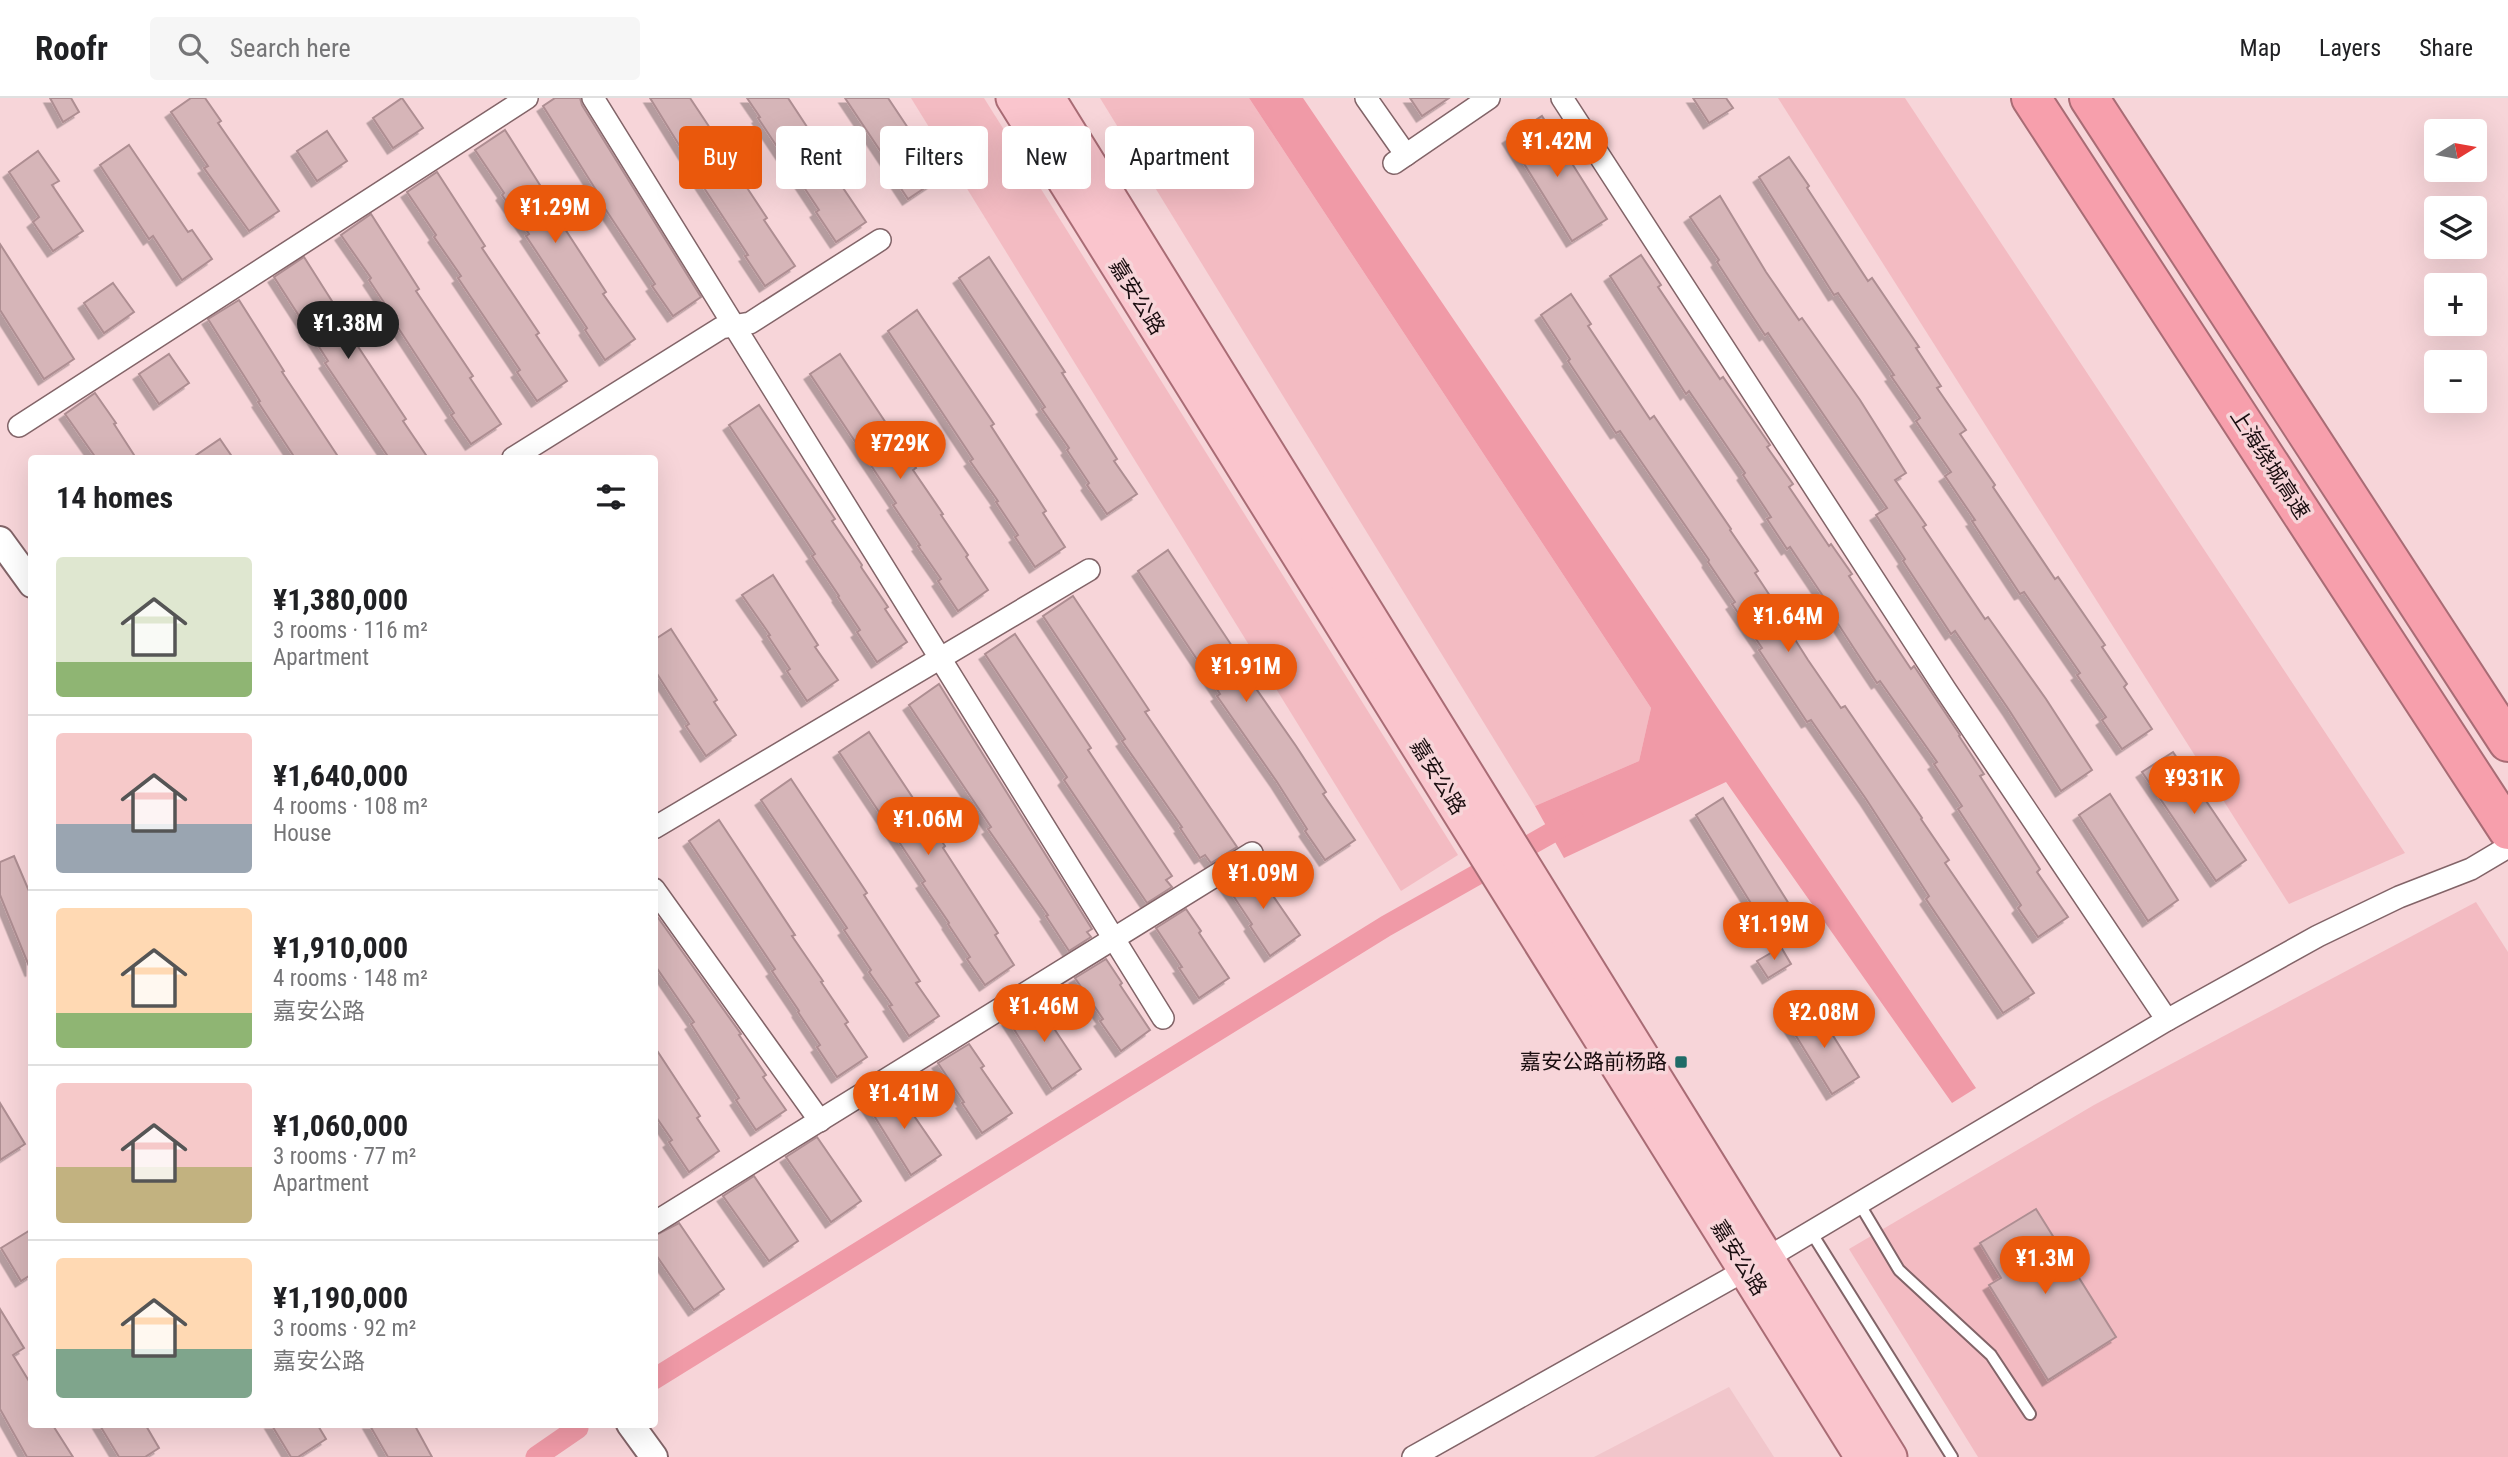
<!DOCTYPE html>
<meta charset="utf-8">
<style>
:root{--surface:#fff;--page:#f6f6f6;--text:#202124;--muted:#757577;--line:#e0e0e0;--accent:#ea580c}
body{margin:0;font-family:"Roboto Condensed","Noto Sans SC",sans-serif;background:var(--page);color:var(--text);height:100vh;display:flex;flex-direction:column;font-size:26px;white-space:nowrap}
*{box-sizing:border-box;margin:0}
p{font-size:23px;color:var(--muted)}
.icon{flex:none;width:38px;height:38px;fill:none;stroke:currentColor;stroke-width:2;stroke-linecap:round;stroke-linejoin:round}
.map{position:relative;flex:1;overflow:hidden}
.side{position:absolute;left:28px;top:357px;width:630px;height:973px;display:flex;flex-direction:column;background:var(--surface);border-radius:7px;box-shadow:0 7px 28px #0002}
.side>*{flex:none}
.hud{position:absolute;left:679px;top:28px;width:665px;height:63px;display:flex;gap:14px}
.needle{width:46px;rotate:79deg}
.controls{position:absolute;left:2424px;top:21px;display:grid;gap:14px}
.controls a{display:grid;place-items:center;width:63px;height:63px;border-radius:7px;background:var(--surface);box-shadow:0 7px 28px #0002;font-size:35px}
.price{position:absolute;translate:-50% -60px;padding:0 16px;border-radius:24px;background:var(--accent);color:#fff;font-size:23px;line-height:46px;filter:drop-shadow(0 2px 4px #0008)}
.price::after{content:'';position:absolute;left:50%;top:42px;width:21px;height:16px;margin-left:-10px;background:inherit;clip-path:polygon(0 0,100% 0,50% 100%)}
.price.selected{background:#222;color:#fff}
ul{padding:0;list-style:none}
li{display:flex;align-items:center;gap:21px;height:175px;padding:0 28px}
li+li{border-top:2px solid var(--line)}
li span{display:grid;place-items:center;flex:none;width:196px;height:140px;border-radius:7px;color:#555}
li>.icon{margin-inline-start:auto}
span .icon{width:84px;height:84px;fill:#fffc;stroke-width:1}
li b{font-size:30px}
h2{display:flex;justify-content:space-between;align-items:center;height:84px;padding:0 28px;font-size:30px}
.tag{padding:0 24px;border-radius:7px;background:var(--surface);box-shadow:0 7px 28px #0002;font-size:24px;line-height:63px}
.tag.selected{background:var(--accent);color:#fff}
header{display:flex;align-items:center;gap:42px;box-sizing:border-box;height:98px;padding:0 35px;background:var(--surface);border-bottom:2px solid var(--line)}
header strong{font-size:33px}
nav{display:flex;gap:38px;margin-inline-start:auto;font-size:24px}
.search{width:490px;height:63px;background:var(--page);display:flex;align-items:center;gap:18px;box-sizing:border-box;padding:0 24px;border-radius:7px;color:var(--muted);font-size:26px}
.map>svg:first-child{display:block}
.built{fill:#f1c6cb}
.green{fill:#f3bbc2}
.water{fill:#f09aa7}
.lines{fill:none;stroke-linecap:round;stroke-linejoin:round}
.canal{stroke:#f09aa7;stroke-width:21}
.building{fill:#d6b5b8;stroke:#ae8e92;stroke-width:2;filter:url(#shadow)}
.service-casing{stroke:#826468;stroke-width:14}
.minor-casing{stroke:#826468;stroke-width:24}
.tertiary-casing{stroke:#826468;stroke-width:30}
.primary-casing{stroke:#a96c75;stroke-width:37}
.motorway-casing{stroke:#a96c75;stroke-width:42}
.service{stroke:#fff;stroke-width:10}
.minor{stroke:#fff;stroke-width:21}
.tertiary{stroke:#fff;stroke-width:26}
.primary{stroke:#fac5cd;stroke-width:33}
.motorway{stroke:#f79fac;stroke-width:38}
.poi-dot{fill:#206b67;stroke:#f7d5d9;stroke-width:2.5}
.labels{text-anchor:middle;stroke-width:7;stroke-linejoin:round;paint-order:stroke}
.street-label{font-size:21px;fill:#190d0f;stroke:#f7d5d9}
.poi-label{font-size:21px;fill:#190d0f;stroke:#f7d5d9;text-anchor:end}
</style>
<header>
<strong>Roofr</strong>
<div class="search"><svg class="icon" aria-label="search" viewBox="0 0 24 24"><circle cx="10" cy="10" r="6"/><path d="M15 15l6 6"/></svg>Search here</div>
<nav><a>Map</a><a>Layers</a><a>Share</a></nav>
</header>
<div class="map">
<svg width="2508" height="1359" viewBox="0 0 2508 1359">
<defs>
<filter id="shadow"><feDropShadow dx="-5.5" dy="5.5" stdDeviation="0" flood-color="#0004"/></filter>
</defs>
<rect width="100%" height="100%" fill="#f7d5d9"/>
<path class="built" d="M1729 1289 1774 1359H1594Z"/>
<g class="green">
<path d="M911 0H984L1458 757 1401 793Z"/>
<path d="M1100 0H1249L1651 610 1639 663 1535 708Z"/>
<path d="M1778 0H1905L2405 755 2289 806Z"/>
<path d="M2476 804 2508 854V1359H1978L1849 1151 2094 1007Z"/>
</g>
<path class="water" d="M1249 0H1303L1976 990 1952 1005 1726 684 1564 760 1535 708 1639 663 1651 610Z"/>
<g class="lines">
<g class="canal">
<path d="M654 1281 1386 828 1574 722"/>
<path d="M536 1359 578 1330"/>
</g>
</g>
<g class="building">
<path d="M50 0H71L79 14 63 24Z"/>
<path d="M191 0H205L221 23 218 25 279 113 249 133 204 70 208 68 171 14Z"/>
<path d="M402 0 423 30 393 50 373 20Z"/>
<path d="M555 0H580L582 7 701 199 673 218 652 188 655 186 594 94 596 92 543 8Z"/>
<path d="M650 0H690L712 33 710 34 767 120 764 122 795 168 765 188 745 158 748 157 687 64 689 63Z"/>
<path d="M747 0H788L838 76 835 78 866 124 836 144 816 114 819 112 758 20 760 19Z"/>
<path d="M845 0H888L910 33 907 35 938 81 908 101 888 71 891 69Z"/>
<path d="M1410 0H1449L1422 18Z"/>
<path d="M1693 0H1726L1733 10 1709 25Z"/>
<path d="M1542 18 1607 121 1572 143 1508 40Z"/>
<path d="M505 32 552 106 550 108 606 194 603 196 635 241 605 262 585 232 587 230 526 138 529 136 502 97 504 95 475 52Z"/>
<path d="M327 33 347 63 317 83 297 53Z"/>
<path d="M129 47 188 134 192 132 212 161 182 182 153 138 149 141 100 67Z"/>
<path d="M38 53 59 83 52 87 83 133 53 153 33 124 39 119 9 74Z"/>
<path d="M1789 59 1809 88 1807 90 1868 183 1872 180 1919 249 1916 250 1941 288 1937 290 1966 332 1960 336 1995 387 1993 389 2055 481 2058 479 2105 547 2102 549 2127 586 2124 589 2152 631 2122 651 2102 622 2106 619 2077 577 2080 575 2024 494 2020 496 1972 423 1975 422 1945 378 1951 374 1916 323 1920 320 1891 278 1894 277 1838 195 1834 197 1759 79Z"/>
<path d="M437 74 485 148 482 150 539 235 536 237 567 283 537 303 517 274 520 272 458 180 461 178 434 139 436 137 407 94Z"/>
<path d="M1720 98 1766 174 1799 222 1802 220 1860 302 1906 375 1895 382 1926 427 1923 429 1985 521 1988 519 2046 601 2092 672 2061 693 2009 612 1955 533 1951 536 1903 463 1905 461 1876 417 1887 410 1768 235 1765 237 1745 207 1717 164 1719 162 1690 119Z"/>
<path d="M371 116 419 191 416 193 473 278 470 280 501 326 471 346 451 317 454 315 393 222 395 221 369 182 371 180 341 137Z"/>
<path d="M0 146 74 261 44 281 0 212Z"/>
<path d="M1641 157 1661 187 1658 189 1720 281 1723 279 1770 347 1767 349 1793 386 1789 389 1829 448 1831 446 1852 476 1849 478 1911 571 1914 568 1960 637 1959 638 1984 676 1980 678 2040 771 2037 774 2068 819 2038 839 2018 810 2021 807 1958 711 1962 708 1934 666 1937 664 1880 583 1877 585 1857 555 1829 512 1831 510 1790 449 1787 451 1767 421 1771 419 1743 377 1745 375 1689 293 1686 296 1610 178Z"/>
<path d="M304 159 351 233 349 235 406 321 403 323 428 360H389L325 265 328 263 274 179Z"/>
<path d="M989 159 1065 274 1062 275 1117 361 1114 363 1137 396 1107 416 1087 387 1089 385 1067 352 1069 350 1042 311 1045 309 959 180Z"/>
<path d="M113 185 134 214 104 235 84 205Z"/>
<path d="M1571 196 1591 226 1588 228 1650 321 1654 318 1731 431 1730 432 1758 473 1755 475 1782 516 1780 518 1808 562 1841 610 1845 608 1922 720 1921 721 1949 762 1945 765 2034 895 2003 915 1926 801 1929 798 1866 701 1811 622 1807 624 1759 552 1762 550 1732 506 1735 504 1708 464 1709 462 1620 333 1616 335 1568 263 1570 261 1541 217Z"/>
<path d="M239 202 284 273 282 274 339 360H295L258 304 260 303 208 221Z"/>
<path d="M917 212 994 326 991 328 1046 413 1043 415 1065 449 1035 469 1015 439 1018 437 996 404 998 403 970 363 973 361 888 233Z"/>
<path d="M169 256 189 285 159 306 139 276Z"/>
<path d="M840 256 916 370 913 372 943 416 941 417 968 457 966 459 988 492 958 513 938 483 941 481 918 448 920 447 893 407 896 405 810 276Z"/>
<path d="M95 295 116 325 114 326 136 360H96L65 316Z"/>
<path d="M759 307 835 421 832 423 862 467 861 469 888 509 885 511 907 544 877 564 857 534 860 532 838 499 839 498 812 458 815 456 729 327Z"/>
<path d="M220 341 233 360H192Z"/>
<path d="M1168 452 1244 566 1241 569 1296 648 1326 694 1323 696 1355 742 1325 762 1305 733 1307 731 1277 684 1217 598 1220 596 1138 473Z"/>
<path d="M773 477 818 547 815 549 838 582 807 603 787 573 790 571 768 538 770 537 742 497Z"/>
<path d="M1073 498 1149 612 1145 614 1237 749 1211 765 1205 757 1200 760 1180 730 1182 729 1122 643 1125 641 1043 518Z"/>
<path d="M671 531 717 602 714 604 736 637 706 658 686 628 689 626 654 571V542Z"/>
<path d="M1015 536 1091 650 1088 652 1172 778 1166 782 1172 789 1147 805 1064 682 1067 679 985 556Z"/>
<path d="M939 586 1092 831 1087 834 1091 839 1069 853 1046 818 1048 817 988 731 991 729 909 607Z"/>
<path d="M869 634 945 748 943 750 998 835 995 837 1014 867 985 887 967 861 970 859 948 826 949 825 922 785 925 783 839 654Z"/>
<path d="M2173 654 2246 762 2216 783 2142 674Z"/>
<path d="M791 681 867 795 864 797 920 883 916 885 939 918 909 938 889 908 892 907 869 874 871 872 844 832 847 830 761 702Z"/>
<path d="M2110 696 2178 802 2148 823 2079 717Z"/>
<path d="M1723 700 1789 806 1762 823 1696 717Z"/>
<path d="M719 722 795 837 792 838 823 883 821 884 848 924 845 926 867 959 837 979 817 949 820 947 798 914 799 913 772 873 775 871 689 743Z"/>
<path d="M14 758 32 800 31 873 0 797V764Z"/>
<path d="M1256 768 1272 791 1269 792 1300 837 1270 858 1250 828 1252 826 1226 787Z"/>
<path d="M1186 811 1201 833 1199 835 1229 880 1199 900 1179 870 1182 869 1156 830Z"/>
<path d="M654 814 741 936 739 937 766 977 763 979 786 1012 756 1032 736 1002 739 1000 691 926 694 924 654 866Z"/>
<path d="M1781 849 1791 866 1768 880 1757 863Z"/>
<path d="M1106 861 1122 885 1120 887 1150 932 1121 953 1100 923 1103 921 1075 880Z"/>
<path d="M1039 902 1053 924 1051 926 1081 971 1052 991 1008 922Z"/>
<path d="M1815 909 1859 979 1832 996 1788 925Z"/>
<path d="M969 946 984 968 981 970 1012 1015 982 1035 962 1005 964 1004 938 965Z"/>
<path d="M654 948 700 1018 697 1020 719 1053 689 1074 669 1044 672 1042 654 1016Z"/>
<path d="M899 989 913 1010 910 1012 941 1057 911 1077 868 1008Z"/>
<path d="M0 1005 25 1046 0 1062Z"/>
<path d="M817 1039 861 1103 831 1124 786 1059Z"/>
<path d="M754 1078 798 1143 769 1163 723 1098Z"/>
<path d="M2036 1111 2116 1239 2048 1282 1989 1187 2001 1180 1980 1145Z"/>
<path d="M679 1125 724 1191 694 1212 654 1154V1138Z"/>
<path d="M32 1131V1176L21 1183 1 1150Z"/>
<path d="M0 1211 24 1250 13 1257 32 1288V1326H52L73 1359H27L0 1311Z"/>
<path d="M99 1326H145L159 1350 145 1359H119Z"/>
<path d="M271 1326H317L326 1341 298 1359H291Z"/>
<path d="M369 1326H414L432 1359H388Z"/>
</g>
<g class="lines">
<defs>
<g id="service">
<path d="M1859 1105 1899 1172 1991 1257 2030 1316"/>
<path d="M1811 1134 1952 1359"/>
</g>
<g id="minor">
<path d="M593 0 1163 920"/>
<path d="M1366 0 1406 57"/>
<path d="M1562 0 1945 591 2167 922"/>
<path d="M1394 65 1489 0"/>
<path d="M19 328 527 0"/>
<path d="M513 360 721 230 750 225 880 142"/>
<path d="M654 730 1089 472"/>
<path d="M654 791 820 1023"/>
<path d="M654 1125 1252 755"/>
<path d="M1413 1359 1767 1160 2167 922 2318 838 2399 799 2471 771 2508 749"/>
</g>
<g id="tertiary">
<path d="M0 442 32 486"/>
<path d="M630 1326 654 1359"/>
</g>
<g id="primary">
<path d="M1013 0 1862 1359"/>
<path d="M1048 0 1890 1359"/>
</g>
<g id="motorway">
<path d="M2031 0 2508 732"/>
<path d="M2089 0 2508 644"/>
</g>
</defs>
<use href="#service" class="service-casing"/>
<use href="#minor" class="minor-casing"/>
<use href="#tertiary" class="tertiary-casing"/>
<use href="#primary" class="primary-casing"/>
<use href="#motorway" class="motorway-casing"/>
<use href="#service" class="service"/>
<use href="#minor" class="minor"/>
<use href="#tertiary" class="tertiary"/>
<use href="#primary" class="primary"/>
<use href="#motorway" class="motorway"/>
</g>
<rect class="poi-dot" x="1674" y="957" width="14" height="14" rx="3.5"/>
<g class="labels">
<g class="street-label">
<text transform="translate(1137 199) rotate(58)" y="7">嘉安公路</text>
<text transform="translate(2270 366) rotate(57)" y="7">上海绕城高速</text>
<text transform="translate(1438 679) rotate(58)" y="7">嘉安公路</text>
<text transform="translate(1739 1160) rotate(58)" y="7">嘉安公路</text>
</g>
<g class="poi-label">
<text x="1667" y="971">嘉安公路前杨路</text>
</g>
</g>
</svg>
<div class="controls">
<a><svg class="needle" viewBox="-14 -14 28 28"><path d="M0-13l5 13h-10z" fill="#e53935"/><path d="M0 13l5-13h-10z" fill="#757577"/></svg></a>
<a><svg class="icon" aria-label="layers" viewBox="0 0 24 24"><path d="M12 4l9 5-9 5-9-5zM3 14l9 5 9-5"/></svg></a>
<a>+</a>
<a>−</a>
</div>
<b class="price" style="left:1557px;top:81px">¥1.42M</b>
<b class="price" style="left:555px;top:147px">¥1.29M</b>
<b class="price selected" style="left:348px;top:263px">¥1.38M</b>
<b class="price" style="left:900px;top:383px">¥729K</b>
<b class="price" style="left:1788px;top:556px">¥1.64M</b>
<b class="price" style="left:1246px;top:606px">¥1.91M</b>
<b class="price" style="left:2194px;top:718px">¥931K</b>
<b class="price" style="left:928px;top:759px">¥1.06M</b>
<b class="price" style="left:1263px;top:813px">¥1.09M</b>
<b class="price" style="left:1774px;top:864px">¥1.19M</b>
<b class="price" style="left:1044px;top:946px">¥1.46M</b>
<b class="price" style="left:1824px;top:952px">¥2.08M</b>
<b class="price" style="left:904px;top:1033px">¥1.41M</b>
<b class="price" style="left:2045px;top:1198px">¥1.3M</b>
<div class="hud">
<a class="tag selected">Buy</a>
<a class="tag">Rent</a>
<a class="tag">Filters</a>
<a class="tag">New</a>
<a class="tag">Apartment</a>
</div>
<section class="side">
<h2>14 homes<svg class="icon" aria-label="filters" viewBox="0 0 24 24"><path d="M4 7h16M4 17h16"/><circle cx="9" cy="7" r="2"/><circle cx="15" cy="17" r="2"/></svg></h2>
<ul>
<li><span style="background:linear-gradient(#dfe7d0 75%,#8fb573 0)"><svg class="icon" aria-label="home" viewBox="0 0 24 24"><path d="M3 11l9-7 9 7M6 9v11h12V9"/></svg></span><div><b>¥1,380,000</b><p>3 rooms · 116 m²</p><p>Apartment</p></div></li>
<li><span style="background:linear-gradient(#f6c9c9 65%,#9aa5b1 0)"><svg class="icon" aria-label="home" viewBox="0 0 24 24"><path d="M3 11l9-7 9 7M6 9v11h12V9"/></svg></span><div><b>¥1,640,000</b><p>4 rooms · 108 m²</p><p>House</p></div></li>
<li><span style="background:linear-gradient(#ffd9b3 75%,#8fb573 0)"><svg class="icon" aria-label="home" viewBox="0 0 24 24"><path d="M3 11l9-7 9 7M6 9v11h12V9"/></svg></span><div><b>¥1,910,000</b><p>4 rooms · 148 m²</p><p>嘉安公路</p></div></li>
<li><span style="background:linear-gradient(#f6c9c9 60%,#c2b280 0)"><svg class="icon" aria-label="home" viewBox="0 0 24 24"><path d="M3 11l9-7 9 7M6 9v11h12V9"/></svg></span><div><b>¥1,060,000</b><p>3 rooms · 77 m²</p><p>Apartment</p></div></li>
<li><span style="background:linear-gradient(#ffd9b3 65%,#7fa58c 0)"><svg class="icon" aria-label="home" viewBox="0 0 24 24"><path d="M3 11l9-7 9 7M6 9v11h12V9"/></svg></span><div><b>¥1,190,000</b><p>3 rooms · 92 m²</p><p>嘉安公路</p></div></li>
</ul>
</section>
</div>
